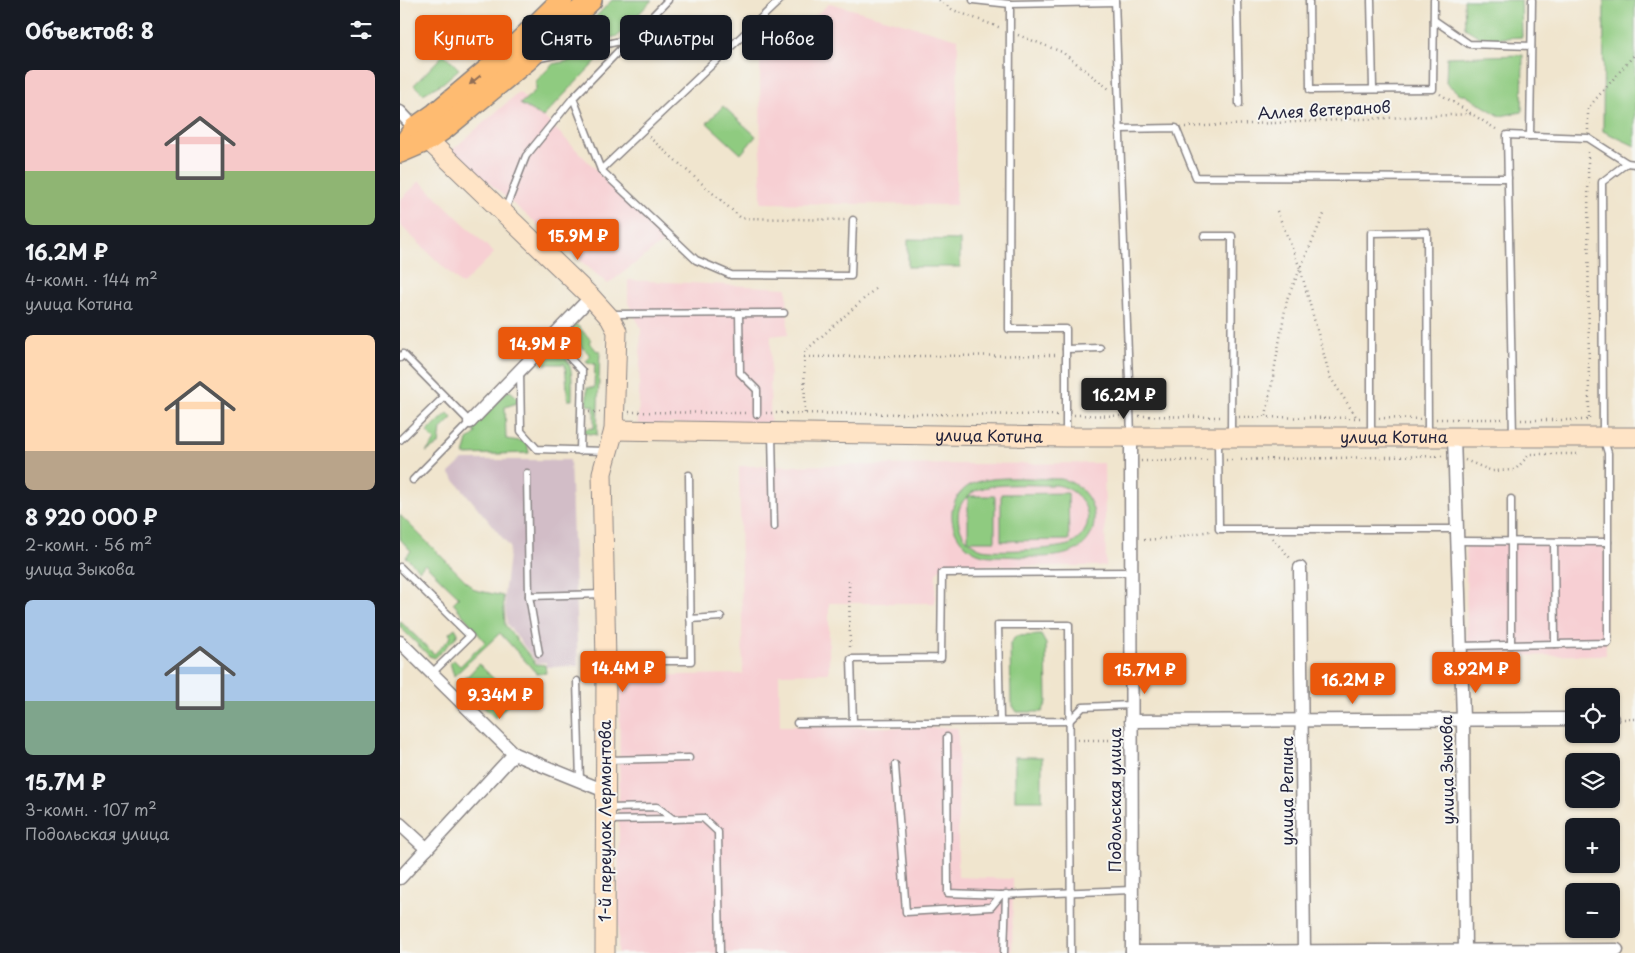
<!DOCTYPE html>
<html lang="ru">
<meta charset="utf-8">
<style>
:root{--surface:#171b24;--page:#242831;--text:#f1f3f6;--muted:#9ea1a6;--accent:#ea580c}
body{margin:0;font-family:"Playpen Sans",sans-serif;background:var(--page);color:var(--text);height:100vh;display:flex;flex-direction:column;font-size:19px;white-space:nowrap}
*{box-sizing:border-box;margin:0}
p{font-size:16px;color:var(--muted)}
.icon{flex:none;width:28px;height:28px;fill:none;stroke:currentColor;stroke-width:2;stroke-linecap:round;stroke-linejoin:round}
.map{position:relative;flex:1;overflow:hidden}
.details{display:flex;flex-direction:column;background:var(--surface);width:400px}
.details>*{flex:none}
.top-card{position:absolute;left:15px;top:15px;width:475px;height:45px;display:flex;gap:10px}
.controls{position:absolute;left:1165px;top:688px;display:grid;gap:10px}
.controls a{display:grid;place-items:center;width:55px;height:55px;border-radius:8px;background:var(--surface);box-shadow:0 1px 4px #0004;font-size:25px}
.price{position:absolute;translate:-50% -42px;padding:0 11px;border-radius:5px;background:var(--accent);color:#fff;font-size:16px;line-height:32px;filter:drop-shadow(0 1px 2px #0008)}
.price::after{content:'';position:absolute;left:50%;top:30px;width:15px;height:11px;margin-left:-8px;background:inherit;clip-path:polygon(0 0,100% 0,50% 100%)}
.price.active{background:#222;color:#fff}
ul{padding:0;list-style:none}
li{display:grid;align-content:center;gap:10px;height:265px;padding:0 25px}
li span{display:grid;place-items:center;height:155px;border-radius:8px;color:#555}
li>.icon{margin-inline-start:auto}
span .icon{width:90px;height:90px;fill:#fffc;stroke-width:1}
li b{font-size:21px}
h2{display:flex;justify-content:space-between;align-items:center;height:60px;padding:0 25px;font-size:21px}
.chip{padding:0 18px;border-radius:8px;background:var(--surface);box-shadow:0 1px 4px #0004;font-size:18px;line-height:45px}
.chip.active{background:var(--accent);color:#fff}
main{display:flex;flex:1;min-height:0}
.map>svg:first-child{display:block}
.built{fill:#f7cfd3}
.industrial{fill:#d2bdc7}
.green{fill:#8fcb80;stroke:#58765e;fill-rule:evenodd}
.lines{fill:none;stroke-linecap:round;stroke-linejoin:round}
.lane-casing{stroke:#898484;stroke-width:9}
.street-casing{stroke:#898484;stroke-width:15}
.secondary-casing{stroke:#898484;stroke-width:21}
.primary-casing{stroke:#898484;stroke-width:24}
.path{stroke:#898484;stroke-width:2.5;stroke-dasharray:1 4;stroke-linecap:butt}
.lane{stroke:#fff;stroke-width:6}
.street{stroke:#fff;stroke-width:12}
.secondary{stroke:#ffe4c6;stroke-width:19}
.primary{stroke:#febb71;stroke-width:21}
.oneway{fill:#906e56}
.labels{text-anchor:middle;stroke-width:4;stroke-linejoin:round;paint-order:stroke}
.street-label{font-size:16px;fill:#22223b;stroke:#f6f6f2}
</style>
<main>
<section class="details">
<h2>Объектов: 8<svg class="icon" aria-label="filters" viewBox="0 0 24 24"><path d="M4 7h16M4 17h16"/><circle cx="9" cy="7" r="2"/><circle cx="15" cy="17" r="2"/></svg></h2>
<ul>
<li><span style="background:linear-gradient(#f6c9c9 65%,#8fb573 0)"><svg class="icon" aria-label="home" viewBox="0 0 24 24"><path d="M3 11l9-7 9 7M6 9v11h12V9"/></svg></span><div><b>16.2M ₽</b><p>4-комн. · 144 m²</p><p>улица Котина</p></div></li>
<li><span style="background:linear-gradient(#ffd9b3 75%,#b9a48a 0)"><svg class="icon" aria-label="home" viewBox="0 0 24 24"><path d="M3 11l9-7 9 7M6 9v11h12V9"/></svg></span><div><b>8 920 000 ₽</b><p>2-комн. · 56 m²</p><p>улица Зыкова</p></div></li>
<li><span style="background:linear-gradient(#a9c7e8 65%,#7fa58c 0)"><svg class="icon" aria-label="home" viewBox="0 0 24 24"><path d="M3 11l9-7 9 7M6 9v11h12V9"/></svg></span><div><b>15.7M ₽</b><p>3-комн. · 107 m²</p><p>Подольская улица</p></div></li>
</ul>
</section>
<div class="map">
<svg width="1235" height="953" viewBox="0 0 1235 953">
<rect width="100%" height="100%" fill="#f6f6f2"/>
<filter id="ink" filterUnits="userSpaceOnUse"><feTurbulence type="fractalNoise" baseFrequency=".02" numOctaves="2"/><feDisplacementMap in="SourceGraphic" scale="10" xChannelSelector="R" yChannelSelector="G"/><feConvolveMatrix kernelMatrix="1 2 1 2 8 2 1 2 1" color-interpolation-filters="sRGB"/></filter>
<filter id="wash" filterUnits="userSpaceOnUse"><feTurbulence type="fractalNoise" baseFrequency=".0096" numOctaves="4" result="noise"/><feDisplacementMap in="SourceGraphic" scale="20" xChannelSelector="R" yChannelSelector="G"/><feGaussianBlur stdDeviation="1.12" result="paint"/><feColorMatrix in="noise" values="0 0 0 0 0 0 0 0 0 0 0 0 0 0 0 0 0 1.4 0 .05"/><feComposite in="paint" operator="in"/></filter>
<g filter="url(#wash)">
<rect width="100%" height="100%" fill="#f0e5ce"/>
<g class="built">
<path d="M430 3 558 39 556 205 361 203 360 63Z"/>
<path d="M119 92 266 240 208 284 51 151Z"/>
<path d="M20 181 94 253 62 285 0 225V200Z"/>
<path d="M228 280 387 288 388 334 371 336 370 423 238 424 241 328 228 303Z"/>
<path d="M704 463 706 566H547L540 569 536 573 535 603H429V673L379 674 380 726 558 728V877L613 879 612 953H218L220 676 343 674 339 466Z"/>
<path d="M1204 541 1206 655 1067 656 1066 542Z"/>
</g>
<path class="industrial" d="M63 460H170L178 666 146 667V662L137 663 107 624 104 595 110 547 49 473Z"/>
<g class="green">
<path d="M212 0H252L218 36 167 47Z"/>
<path d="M1064 0H1121L1122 37 1083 39 1065 28Z"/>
<path d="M1204 0H1235V146L1203 131Z"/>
<path d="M44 54 59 69 43 83 23 94 14 85Z"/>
<path d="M203 54 143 117 120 104 136 90V81L153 64Z"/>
<path d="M1123 55 1122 112 1100 116 1065 95H1061L1046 83 1047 57Z"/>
<path d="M323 106 356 136 341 154 307 123Z"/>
<path d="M508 239 560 240V267H508Z"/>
<path d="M176 324 191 340 189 342 197 351 200 350 197 435 184 433V429L194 428V406L187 405V388H194L195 364 187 363 186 361 191 356 177 342 168 348 171 330Z"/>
<path d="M156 351C175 358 172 383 172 400H168L165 364H140L151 352Z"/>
<path d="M110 391 117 397V403L105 407 106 439 127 442 129 453 64 455 68 440 76 433 72 428 106 392Z"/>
<path d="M48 413 52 418 41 429 39 444 26 452 35 441 27 432Z"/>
<path d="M661 479C699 487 708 540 669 553 649 560 614 556 593 556 555 556 535 506 570 485 589 474 638 479 661 479ZM656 485C685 489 701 525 673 543 663 550 595 552 582 549 577 547 573 545 569 541H595V496H568C582 480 635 486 656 485ZM568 496V541C556 528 554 507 568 496Z"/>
<path d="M668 493 669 540 601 541V494Z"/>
<path d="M0 515 75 590 103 596 105 625 136 664 145 665 146 673 137 674 100 633 54 676 50 663 54 660 60 666 85 642 53 603 59 597 25 564 19 570 6 557 11 551 0 539Z"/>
<path d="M0 621 34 654 51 637 49 633 55 628 58 633 56 637 35 658 29 656 0 627Z"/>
<path d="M641 635 646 644 647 702 642 712H617L611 703 610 644 616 636Z"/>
<path d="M79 664 114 699 95 718 60 684Z"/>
<rect x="615" y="757" width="27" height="43"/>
</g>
</g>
<g filter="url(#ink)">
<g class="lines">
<defs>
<g id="lane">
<path d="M573 0 610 4 715 2"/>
<path d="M715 0 731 435"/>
<path d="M837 0 839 104"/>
<path d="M909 0 910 90 1033 89 1034 0"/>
<path d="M971 0 973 88"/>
<path d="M610 4 609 329H666V436"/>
<path d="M1034 20 1069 44 1131 46"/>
<path d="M140 58 230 39"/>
<path d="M173 98 201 170 296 260 331 275 451 276 453 220"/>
<path d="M719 129 776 128 796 177 1108 178"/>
<path d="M1130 136 1132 0"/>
<path d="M201 170 380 0"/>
<path d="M105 210 126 156 173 98 268 0"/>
<path d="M804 236H832L831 435"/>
<path d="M339 313 340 373 357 390V414"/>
<path d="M210 314 384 313"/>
<path d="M151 338 182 371 180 451"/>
<path d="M666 349 700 348"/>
<path d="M0 358 3 354 70 422 13 480"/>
<path d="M120 371 121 431 137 449 205 451"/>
<path d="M372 434 374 527"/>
<path d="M971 436V233L1027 232 1028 435"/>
<path d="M1113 436 1107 135 1188 138 1227 163 1235 164"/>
<path d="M818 439 819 529H1057"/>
<path d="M0 440 44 397"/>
<path d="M127 473 129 596 139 653"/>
<path d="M1057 541 1208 542"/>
<path d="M1154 543 1155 644"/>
<path d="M0 567 70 636 32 673"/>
<path d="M129 596 204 594"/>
<path d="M290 619 321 617"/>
<path d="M1111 645V499"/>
<path d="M1060 646 1208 643V453L1203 437 1202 182 1227 163"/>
<path d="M207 661H291L289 475"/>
<path d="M177 681 180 781"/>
<path d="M600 721 598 625H669L671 953"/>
<path d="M453 722 451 659 541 658 542 573 731 572"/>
<path d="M397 723 669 721 683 707 731 705"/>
<path d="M547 737 548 893 601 895"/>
<path d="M207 760 289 758"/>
<path d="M495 765 506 912 591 907 601 895 732 890"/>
<path d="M273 819 303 818 318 832 320 953"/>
<path d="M207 820 273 819 257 807 208 808"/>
<path d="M604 953 606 894"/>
</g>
<g id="street">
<path d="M0 112 15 128"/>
<path d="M70 422 191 297"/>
<path d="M731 437 732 953"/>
<path d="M1054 437 1063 719 1065 953"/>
<path d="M900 568 904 953"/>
<path d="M0 642 114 754 205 791"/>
<path d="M1211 719H1212"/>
<path d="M731 721 1174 719"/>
<path d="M0 824 27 849"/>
<path d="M0 878 114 754"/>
<path d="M732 952 1217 950"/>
</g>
<g id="secondary">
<path d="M28 140 191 297 210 318 217 331 214 430 202 473 206 661 205 953"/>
<path id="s1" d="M214 430 666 437H1235"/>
</g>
<g id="primary">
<path d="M0 151 15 128 35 114 110 51 162 0"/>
<path d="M0 152 28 140 45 128 126 61 191 0"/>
</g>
</defs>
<use href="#lane" class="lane-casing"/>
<use href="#street" class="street-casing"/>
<use href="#secondary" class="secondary-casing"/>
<use href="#primary" class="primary-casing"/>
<g class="path">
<path d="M539 0 553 10 601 28"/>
<path d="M618 35 662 52 709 89"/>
<path d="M1040 94 1099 131"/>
<path d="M785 127 1073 114"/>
<path d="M1188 130V108L1235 54"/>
<path d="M249 137 341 218 445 220"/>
<path d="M877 211 900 268 930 377 957 418"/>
<path d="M404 357 657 355"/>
<path d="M189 412H201"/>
<path d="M229 412 348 413"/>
<path d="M366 413 658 415"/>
<path d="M405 413 404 352 475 289"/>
<path d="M674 415 723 416"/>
<path d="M739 416 823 417"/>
<path d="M866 416 887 299 925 212"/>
<path d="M839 417 963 418"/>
<path d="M979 418 1021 419"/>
<path d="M1036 419H1106"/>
<path d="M1121 420H1189L1188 148"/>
<path d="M826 460 1043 456"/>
<path d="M1065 460 1092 471 1115 470 1130 454H1179"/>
<path d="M741 461 811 460"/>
<path d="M872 538 892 560"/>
<path d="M744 540 771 538 810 531"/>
<path d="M449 581 450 650"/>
<path d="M1224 719H1235"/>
<path d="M678 740H720"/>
</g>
<use href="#lane" class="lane"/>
<use href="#street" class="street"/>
<use href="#secondary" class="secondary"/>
<use href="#primary" class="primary"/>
</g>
<defs><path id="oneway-solid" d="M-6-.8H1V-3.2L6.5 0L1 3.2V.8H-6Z" transform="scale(1.25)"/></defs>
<use class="oneway" href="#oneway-solid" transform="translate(75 80) rotate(140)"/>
</g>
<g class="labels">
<g class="street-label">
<text transform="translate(924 110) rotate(-3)" y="6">Аллея ветеранов</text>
<text dy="6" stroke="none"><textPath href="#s1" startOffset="375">улица Котина</textPath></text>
<text dy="6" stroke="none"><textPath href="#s1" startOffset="780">улица Котина</textPath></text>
<text transform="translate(1047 770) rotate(-91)" y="6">улица Зыкова</text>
<text transform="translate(887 791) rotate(-90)" y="6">улица Репина</text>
<text transform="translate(715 800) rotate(-90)" y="6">Подольская улица</text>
<text transform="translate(205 821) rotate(-90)" y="6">1-й переулок Лермонтова</text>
</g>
</g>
</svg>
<div class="controls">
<a><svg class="icon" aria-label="locate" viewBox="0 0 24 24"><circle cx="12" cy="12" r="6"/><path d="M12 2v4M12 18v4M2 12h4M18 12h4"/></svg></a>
<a><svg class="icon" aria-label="layers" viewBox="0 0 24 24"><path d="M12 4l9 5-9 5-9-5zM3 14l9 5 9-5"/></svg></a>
<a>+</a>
<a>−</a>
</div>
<b class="price" style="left:178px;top:261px">15.9M ₽</b>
<b class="price" style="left:140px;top:369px">14.9M ₽</b>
<b class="price active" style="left:724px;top:420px">16.2M ₽</b>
<b class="price" style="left:223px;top:693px">14.4M ₽</b>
<b class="price" style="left:1076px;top:694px">8.92M ₽</b>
<b class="price" style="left:745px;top:695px">15.7M ₽</b>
<b class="price" style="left:953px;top:705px">16.2M ₽</b>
<b class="price" style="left:100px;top:720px">9.34M ₽</b>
<div class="top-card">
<a class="chip active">Купить</a>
<a class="chip">Снять</a>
<a class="chip">Фильтры</a>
<a class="chip">Новое</a>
</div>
</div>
</main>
